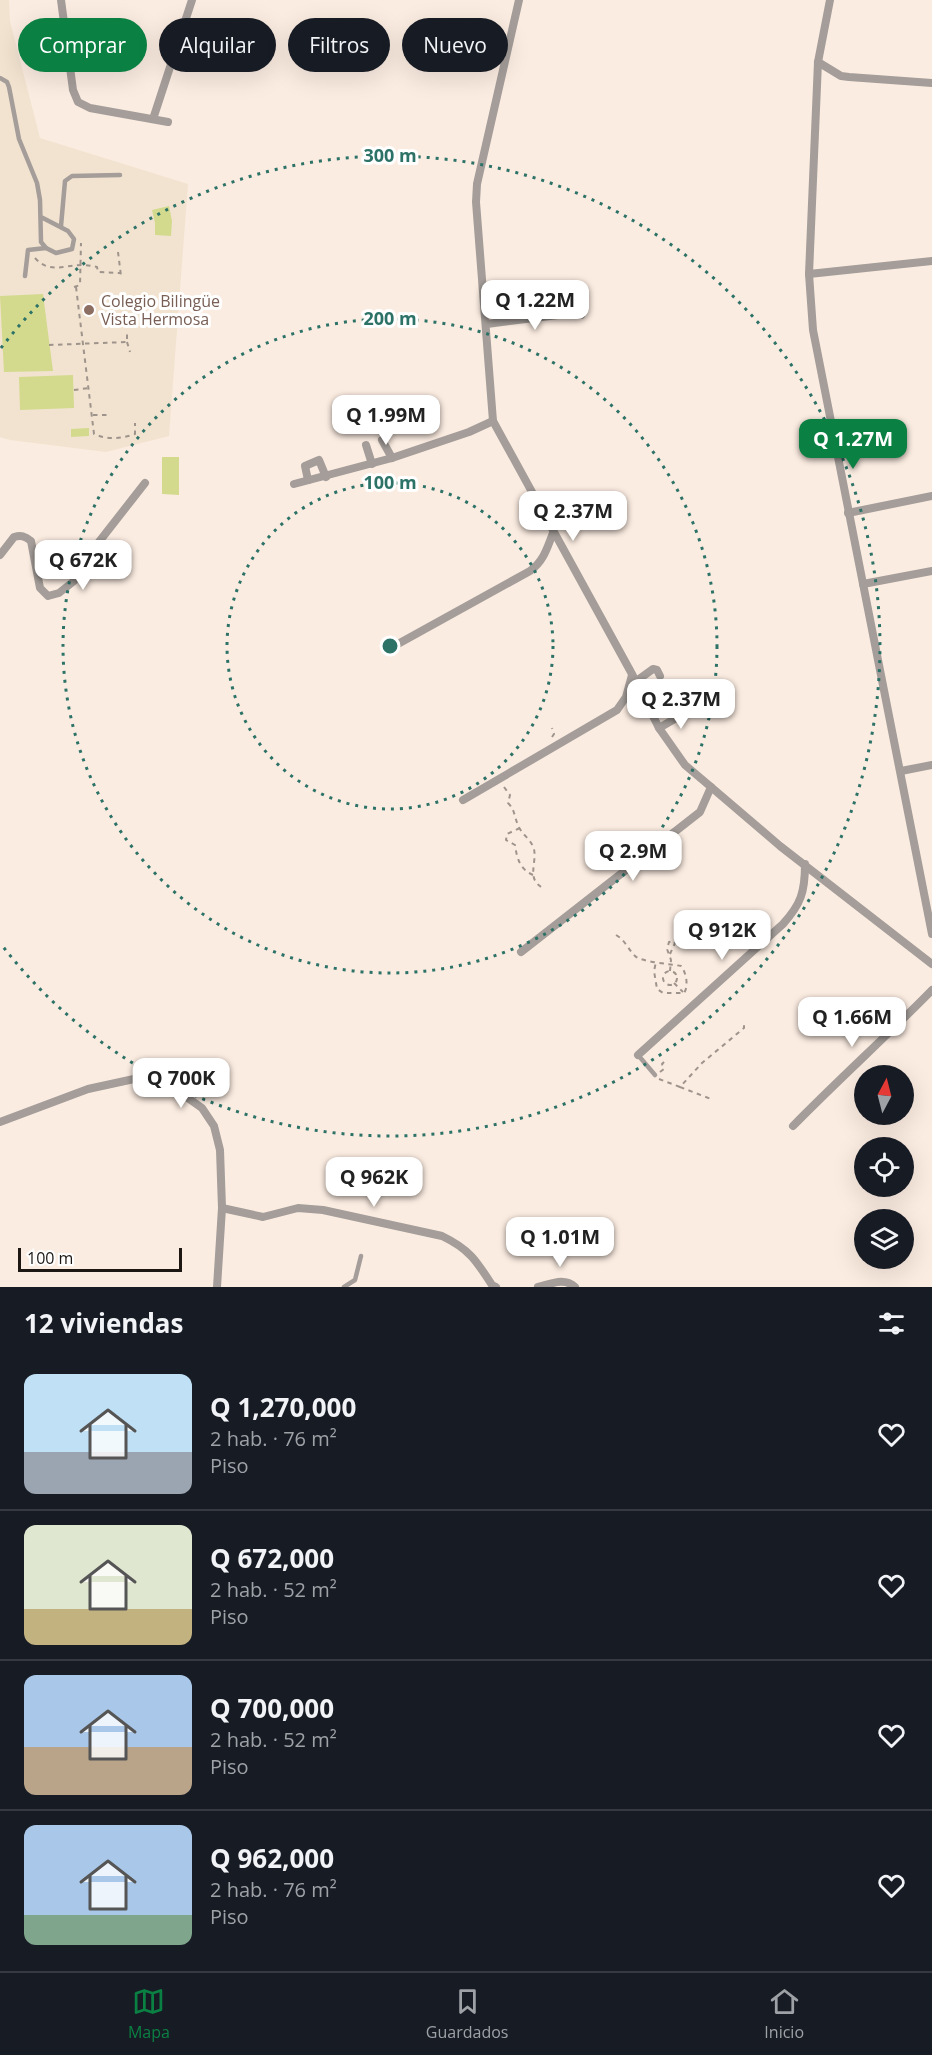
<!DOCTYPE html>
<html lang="es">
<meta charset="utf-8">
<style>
:root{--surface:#171b24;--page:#20242c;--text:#f1f3f6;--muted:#9ea1a6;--line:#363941;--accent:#0b8043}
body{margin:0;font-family:"Open Sans",sans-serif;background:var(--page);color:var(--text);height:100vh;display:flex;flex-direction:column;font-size:22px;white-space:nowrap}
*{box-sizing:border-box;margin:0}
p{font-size:20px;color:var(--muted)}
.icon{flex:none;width:33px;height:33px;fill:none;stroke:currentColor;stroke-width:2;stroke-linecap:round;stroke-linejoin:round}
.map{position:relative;height:1287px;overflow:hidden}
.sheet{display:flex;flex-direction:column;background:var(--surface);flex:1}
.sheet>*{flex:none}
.top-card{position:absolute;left:18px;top:18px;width:600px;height:54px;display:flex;gap:12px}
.needle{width:39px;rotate:7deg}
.buttons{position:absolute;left:854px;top:1065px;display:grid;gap:12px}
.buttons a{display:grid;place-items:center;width:60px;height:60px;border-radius:50%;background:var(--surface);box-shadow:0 6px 24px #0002;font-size:30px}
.scale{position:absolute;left:18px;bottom:15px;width:164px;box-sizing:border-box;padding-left:6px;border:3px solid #1c1713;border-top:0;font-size:16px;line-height:21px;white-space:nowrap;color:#1c1713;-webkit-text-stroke:4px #fff;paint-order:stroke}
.price{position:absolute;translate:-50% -51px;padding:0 14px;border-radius:12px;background:#fff;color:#222;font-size:20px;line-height:39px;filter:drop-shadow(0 2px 3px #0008)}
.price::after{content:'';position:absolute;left:50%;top:36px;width:18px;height:14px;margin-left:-9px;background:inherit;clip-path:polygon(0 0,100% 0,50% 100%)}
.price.on{background:var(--accent);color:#fff}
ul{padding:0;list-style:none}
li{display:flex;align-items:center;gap:18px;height:150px;padding:0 24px}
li+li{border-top:2px solid var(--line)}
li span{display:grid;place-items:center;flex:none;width:168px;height:120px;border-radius:12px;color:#555}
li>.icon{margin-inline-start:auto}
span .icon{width:72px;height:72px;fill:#fffc;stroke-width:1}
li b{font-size:26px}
h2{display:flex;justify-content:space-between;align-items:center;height:72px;padding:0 24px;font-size:26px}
.chip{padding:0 21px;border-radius:27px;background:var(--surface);box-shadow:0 6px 24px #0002;font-size:21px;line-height:54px}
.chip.on{background:var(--accent);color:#fff}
.tabs{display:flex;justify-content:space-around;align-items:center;height:84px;border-top:2px solid var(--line);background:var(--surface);font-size:16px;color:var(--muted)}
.tabs a{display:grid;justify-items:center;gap:3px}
.tabs .on{color:var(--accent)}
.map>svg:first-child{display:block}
.education{fill:#f2e3d0}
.green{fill:#d3da8d}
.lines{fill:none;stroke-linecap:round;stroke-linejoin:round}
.path{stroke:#9f948c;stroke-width:2;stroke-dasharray:4.5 4.5;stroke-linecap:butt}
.lane{stroke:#a49d99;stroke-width:4.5}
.street{stroke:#a49d99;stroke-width:8}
.ring{fill:none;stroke:#2c7267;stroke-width:3;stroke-dasharray:3 6}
.education-dot{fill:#8d6e63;stroke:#fff;stroke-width:2}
.labels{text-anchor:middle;stroke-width:6;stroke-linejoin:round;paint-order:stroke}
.education-label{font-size:16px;fill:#785e54;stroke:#fff;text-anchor:start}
.centre{fill:#2c7267;stroke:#fff;stroke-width:3}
.ring-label{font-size:18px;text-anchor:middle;font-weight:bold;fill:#2c7267;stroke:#fff;stroke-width:6;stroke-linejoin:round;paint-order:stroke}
</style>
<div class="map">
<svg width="932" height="1287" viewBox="0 0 932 1287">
<rect width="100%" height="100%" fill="#fbece1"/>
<path class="education" d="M0 0H9L10 21 40 138 188 184 169 436 106 452 10 440 0 437Z"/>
<g class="green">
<path d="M169 206 172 221 171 236 155 235V223L152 210Z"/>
<path d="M43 294 53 371 4 372 0 296Z"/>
<path d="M73 375 74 408 20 410 19 377Z"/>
<path d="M89 428V436L71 437V429Z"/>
<path d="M162 457H179V495L162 494Z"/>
</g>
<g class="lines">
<g class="path">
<path d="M118 252 121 276"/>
<path d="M35 258C49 274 64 265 82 265 87 265 92 266 97 267L98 272 120 273"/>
<path d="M74 287 80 285 81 243"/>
<path d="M76 287 94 434C108 440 120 439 135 434V423"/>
<path d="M127 342 130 352"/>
<path d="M49 345 127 342V332"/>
<path d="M74 390 89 388"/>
<path d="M93 415H110"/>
<path d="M552 737 554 734 552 728"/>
<path d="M504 787 510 795 508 803C515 810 514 816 518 825 521 834 531 839 534 849 537 864 526 879 543 888"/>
<path d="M520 828 507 834 506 840 515 845C517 859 520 869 533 875"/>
<path d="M616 935C625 940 628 949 635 956 641 962 671 964 681 966 686 972 689 986 684 993H663L657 989 654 971 656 962"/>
<circle cx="670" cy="978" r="7"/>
<path d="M670 971 671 960 667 949 669 942 674 941 675 943 670 954"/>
<path d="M674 983 683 992"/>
<path d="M660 1072 664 1069 662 1064 664 1062"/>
<path d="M659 1079 680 1087 702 1063 744 1028V1021"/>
<path d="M680 1087 711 1099"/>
</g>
<g class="lane">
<path d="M0 78 7 82 9 87 19 139 37 183 40 200 41 242 46 248 56 253 72 249 74 239 68 231 41 217"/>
<path d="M61 226 65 181 72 176 120 175"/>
<path d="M25 276 28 250 46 248"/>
<path d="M638 1055 655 1075"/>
<path d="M344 1287 355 1280 361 1256"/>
</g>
<g class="street">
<path d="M61 0 73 90 78 102 90 108 168 122"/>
<path d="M519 0 477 184 476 202 493 421 632 674 659 728 685 765 711 787 780 846 932 964"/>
<path d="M830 0 818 62 809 274 813 330 932 934"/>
<path d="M818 62 841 76 849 77 932 83"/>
<path d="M153 119 192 0"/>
<path d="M809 274 932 261"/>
<path d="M487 324 558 315H581"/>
<path d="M382 440 392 458"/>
<path d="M366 445 372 464"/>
<path d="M308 480 305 466 319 460 326 477"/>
<path d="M294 484 392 458 469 432 493 421"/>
<path d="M848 513 932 496"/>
<path d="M0 555 14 537C21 535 25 536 31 541L40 588 48 596 59 593 74 581 84 561 145 483"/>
<path d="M863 584 932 571"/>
<path d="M387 650 530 571C544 561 547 548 553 533"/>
<path d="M635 682 653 669 657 670 660 676"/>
<path d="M659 728 690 710"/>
<path d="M901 771 932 765"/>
<path d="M463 800 617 710 626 697 632 675"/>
<path d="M521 952 700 812 711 787"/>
<path d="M638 1055 783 924C801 904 805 892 805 864"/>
<path d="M0 1122 88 1089 134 1079 156 1080 185 1096 202 1108 214 1126 220 1150 222 1208 217 1287"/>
<path d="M793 1126C838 1080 887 1036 932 990"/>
<path d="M222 1208 263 1217 298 1208 323 1210 442 1236C469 1249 476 1260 492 1285L496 1287"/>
<path d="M538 1287C551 1284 564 1277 575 1287"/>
</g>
</g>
<g class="ring">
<circle cx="390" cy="646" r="163"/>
<circle cx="390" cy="646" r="327"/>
<path d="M1 348A490 490 0 1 1 1 944"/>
</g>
<circle class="education-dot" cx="89" cy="310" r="6"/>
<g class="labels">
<g class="education-label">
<text x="101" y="307">Colegio Bilingüe<tspan x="101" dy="18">Vista Hermosa</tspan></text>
</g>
</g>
<circle cx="390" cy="646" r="9" class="centre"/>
<g class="ring-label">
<text x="390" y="162">300 m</text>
<text x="390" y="325">200 m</text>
<text x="390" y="489">100 m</text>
</g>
</svg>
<div class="buttons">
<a><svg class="needle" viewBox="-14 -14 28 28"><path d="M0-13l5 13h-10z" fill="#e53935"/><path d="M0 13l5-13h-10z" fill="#9ea1a6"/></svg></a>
<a><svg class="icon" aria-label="locate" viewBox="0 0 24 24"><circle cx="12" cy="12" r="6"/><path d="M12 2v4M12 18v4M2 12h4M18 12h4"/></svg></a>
<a><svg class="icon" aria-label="layers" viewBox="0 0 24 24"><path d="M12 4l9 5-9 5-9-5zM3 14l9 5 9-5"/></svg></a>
</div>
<div class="scale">100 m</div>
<b class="price" style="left:535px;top:331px">Q 1.22M</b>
<b class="price" style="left:386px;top:446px">Q 1.99M</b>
<b class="price on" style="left:853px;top:470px">Q 1.27M</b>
<b class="price" style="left:573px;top:542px">Q 2.37M</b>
<b class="price" style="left:83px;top:591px">Q 672K</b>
<b class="price" style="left:681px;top:730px">Q 2.37M</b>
<b class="price" style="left:633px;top:882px">Q 2.9M</b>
<b class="price" style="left:722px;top:961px">Q 912K</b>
<b class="price" style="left:852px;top:1048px">Q 1.66M</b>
<b class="price" style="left:181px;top:1109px">Q 700K</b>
<b class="price" style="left:374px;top:1208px">Q 962K</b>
<b class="price" style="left:560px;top:1268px">Q 1.01M</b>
<div class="top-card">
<a class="chip on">Comprar</a>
<a class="chip">Alquilar</a>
<a class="chip">Filtros</a>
<a class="chip">Nuevo</a>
</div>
</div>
<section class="sheet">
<h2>12 viviendas<svg class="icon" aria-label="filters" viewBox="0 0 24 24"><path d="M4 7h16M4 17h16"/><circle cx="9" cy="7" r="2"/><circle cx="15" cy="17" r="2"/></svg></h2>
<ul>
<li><span style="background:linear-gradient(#bfe0f5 65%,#9aa5b1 0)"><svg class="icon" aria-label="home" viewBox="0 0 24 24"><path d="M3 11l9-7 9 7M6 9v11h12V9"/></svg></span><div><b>Q 1,270,000</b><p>2 hab. · 76 m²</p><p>Piso</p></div><svg class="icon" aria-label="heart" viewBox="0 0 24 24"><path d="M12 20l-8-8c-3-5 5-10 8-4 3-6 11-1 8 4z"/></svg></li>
<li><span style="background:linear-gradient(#dfe7d0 70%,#c2b280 0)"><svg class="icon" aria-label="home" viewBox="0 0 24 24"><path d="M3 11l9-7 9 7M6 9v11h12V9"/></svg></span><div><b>Q 672,000</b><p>2 hab. · 52 m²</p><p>Piso</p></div><svg class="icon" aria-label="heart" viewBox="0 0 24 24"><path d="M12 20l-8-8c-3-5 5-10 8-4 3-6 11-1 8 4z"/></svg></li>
<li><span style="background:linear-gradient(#a9c7e8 60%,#b9a48a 0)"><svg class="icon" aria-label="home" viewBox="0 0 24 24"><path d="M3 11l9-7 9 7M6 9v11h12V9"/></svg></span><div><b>Q 700,000</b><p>2 hab. · 52 m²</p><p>Piso</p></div><svg class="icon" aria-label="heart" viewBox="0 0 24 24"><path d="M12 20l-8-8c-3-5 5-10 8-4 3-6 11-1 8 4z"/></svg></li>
<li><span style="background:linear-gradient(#a9c7e8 75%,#7fa58c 0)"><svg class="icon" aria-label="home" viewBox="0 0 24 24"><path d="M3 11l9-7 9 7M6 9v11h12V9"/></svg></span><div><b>Q 962,000</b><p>2 hab. · 76 m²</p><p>Piso</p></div><svg class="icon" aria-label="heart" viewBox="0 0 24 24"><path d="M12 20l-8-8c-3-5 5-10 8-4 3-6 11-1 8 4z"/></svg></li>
</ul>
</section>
<nav class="tabs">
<a class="on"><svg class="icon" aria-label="map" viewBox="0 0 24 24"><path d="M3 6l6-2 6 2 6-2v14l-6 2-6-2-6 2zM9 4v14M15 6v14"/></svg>Mapa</a>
<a><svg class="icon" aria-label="saved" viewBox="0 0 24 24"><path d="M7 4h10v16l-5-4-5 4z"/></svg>Guardados</a>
<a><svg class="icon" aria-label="home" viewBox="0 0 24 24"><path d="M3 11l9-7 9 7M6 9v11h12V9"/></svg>Inicio</a>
</nav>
